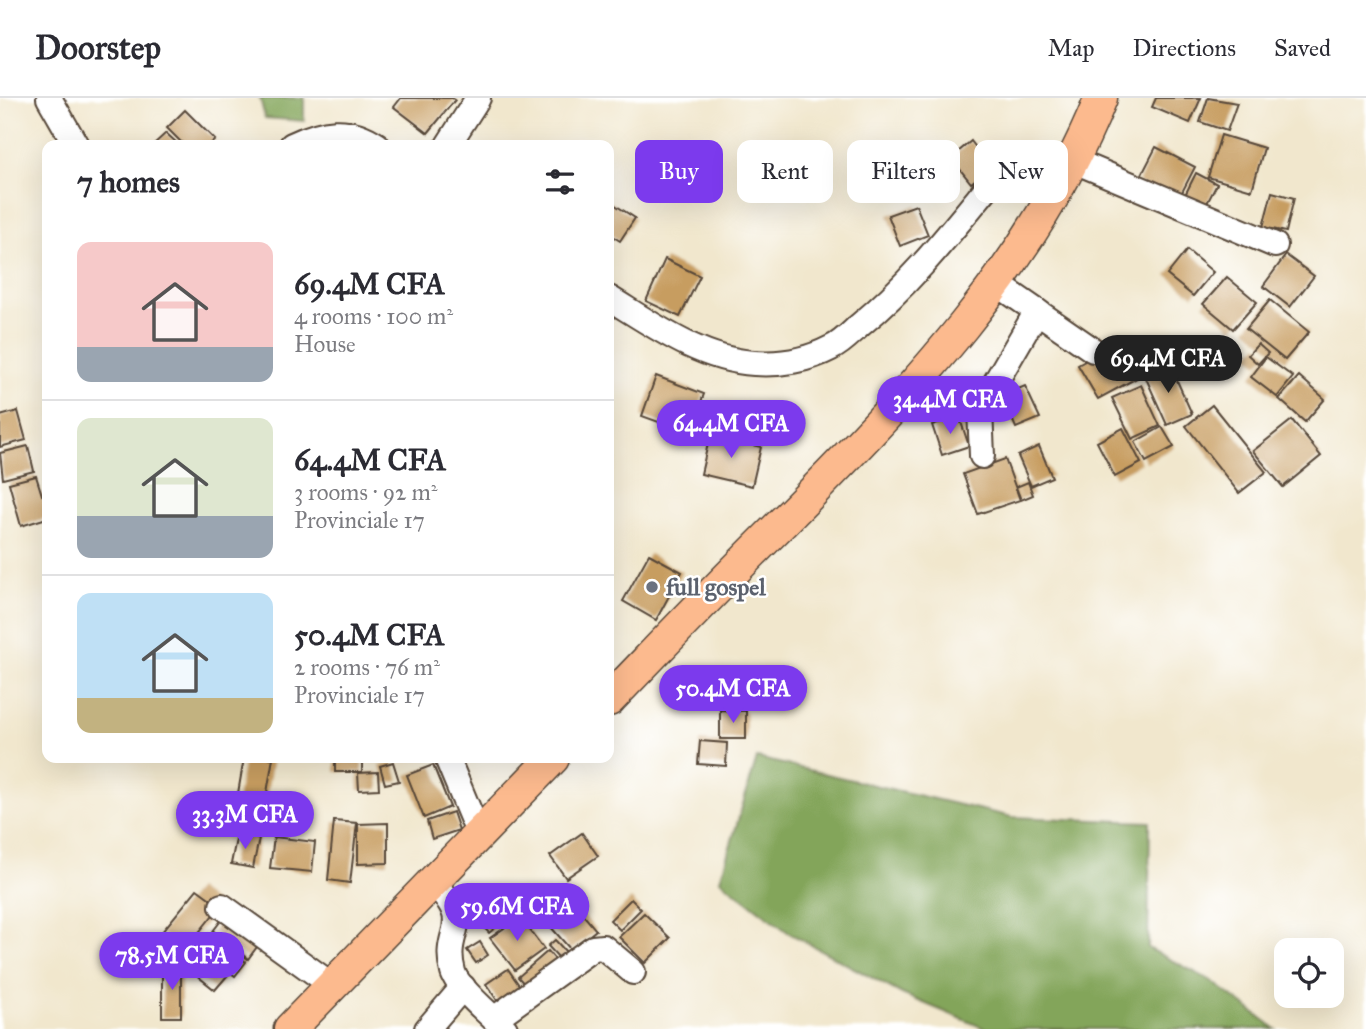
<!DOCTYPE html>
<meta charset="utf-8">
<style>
:root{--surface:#fff;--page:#f2f2f3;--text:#2b2b33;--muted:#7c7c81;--line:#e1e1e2;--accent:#7c3aed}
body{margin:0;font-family:"IM FELL Great Primer",serif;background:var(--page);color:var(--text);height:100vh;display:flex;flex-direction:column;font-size:26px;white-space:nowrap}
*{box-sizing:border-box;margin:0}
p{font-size:23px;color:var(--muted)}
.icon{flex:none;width:38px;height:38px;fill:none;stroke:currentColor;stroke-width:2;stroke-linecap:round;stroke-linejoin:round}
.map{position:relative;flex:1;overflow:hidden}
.side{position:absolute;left:42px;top:42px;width:572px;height:623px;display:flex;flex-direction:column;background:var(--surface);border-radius:14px;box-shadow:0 7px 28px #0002}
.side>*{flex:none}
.hud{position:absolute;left:635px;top:42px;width:625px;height:63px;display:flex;gap:14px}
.fabs{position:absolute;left:1274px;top:840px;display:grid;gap:14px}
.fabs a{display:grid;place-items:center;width:70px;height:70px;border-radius:14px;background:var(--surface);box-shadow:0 7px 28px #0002;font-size:35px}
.price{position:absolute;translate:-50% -60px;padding:0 16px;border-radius:24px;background:var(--accent);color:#fff;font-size:23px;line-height:46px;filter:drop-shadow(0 2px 4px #0008)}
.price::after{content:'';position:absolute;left:50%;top:42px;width:21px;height:16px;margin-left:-10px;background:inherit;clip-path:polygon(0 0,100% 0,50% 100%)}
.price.active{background:#222;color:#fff}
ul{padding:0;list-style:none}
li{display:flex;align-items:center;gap:21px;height:175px;padding:0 35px}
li+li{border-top:2px solid var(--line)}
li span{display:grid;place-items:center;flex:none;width:196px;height:140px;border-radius:14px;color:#555}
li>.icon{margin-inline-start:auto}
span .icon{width:84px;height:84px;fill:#fffc;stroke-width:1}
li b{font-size:30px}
h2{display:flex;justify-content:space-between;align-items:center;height:84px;padding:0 35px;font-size:30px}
.tag{padding:0 24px;border-radius:14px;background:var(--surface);box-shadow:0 7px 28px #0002;font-size:24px;line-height:63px}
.tag.active{background:var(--accent);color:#fff}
header{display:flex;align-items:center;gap:42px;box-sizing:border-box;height:98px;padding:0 35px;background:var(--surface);border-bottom:2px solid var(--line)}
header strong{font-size:33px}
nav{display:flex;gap:38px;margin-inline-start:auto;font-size:24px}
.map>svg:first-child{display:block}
.forest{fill:#83a55a;stroke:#5f683c;stroke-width:2}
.building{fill:#c79d61}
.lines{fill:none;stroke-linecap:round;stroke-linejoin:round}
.minor-casing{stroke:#564638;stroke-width:28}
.major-casing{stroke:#564638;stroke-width:35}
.minor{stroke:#fff;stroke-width:24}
.major{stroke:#fcba8e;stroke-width:32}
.worship-dot{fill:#6b7280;stroke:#fff;stroke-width:2.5}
.labels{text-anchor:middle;stroke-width:5;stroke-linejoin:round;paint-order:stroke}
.worship-label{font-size:24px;font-weight:bold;fill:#5b616d;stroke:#fff;text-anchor:start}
</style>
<header>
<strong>Doorstep</strong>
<nav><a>Map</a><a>Directions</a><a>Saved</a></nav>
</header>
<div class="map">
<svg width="1366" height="931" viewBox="0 0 1366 931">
<rect width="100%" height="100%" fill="#fff"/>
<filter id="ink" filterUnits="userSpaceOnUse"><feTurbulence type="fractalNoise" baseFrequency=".0143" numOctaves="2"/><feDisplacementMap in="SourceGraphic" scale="14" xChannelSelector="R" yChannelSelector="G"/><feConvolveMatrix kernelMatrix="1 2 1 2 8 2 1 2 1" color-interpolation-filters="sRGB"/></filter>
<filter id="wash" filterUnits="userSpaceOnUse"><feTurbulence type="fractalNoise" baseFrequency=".00686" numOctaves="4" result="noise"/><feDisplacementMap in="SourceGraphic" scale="28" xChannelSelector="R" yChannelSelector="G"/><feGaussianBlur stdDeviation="1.57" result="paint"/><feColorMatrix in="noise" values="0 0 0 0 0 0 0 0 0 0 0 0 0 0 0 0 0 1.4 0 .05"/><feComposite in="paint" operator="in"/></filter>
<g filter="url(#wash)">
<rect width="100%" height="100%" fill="#f1e7cd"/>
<g class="forest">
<path d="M260 0H304V23L265 20Z"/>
<path d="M757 660 1012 719 1150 724 1148 850 1210 882 1276 931H986L902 896 789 835 720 782Z"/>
</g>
<g id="blocks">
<g class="building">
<path d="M401 0H452L455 2 428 35 394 9Z"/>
<path d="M1156 0H1201L1190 25 1152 9Z"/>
<path d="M1208 0 1237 5 1227 33 1200 24Z"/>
<path d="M185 12 215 42 209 47H184L167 30Z"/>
<path d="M166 35 179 47H153Z"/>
<path d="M1221 37 1264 50 1252 92 1208 79Z"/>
<path d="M971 43 991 69 971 85 951 60Z"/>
<path d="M1156 49 1195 69 1177 104 1138 84Z"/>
<path d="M1196 75 1217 86 1204 111 1183 101Z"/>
<path d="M1272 94 1294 100 1286 134 1263 129Z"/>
<path d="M609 103 635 120 620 143 609 136Z"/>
<path d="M916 107 928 137 900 148 888 117Z"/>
<path d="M1187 152 1213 174 1193 198 1167 177Z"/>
<path d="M1286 157 1314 178 1290 209 1263 188Z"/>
<path d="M665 161 700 178 680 219 646 203Z"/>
<path d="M1227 179 1257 204 1233 231 1203 206Z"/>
<path d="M1270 202 1309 234 1285 262 1246 231Z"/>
<path d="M1126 240 1146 275 1098 301 1078 267Z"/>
<path d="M1258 246 1268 255 1258 266 1248 257Z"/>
<path d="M1266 259 1293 279 1277 299 1251 279Z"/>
<path d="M1170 267 1192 316 1167 327 1145 278Z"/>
<path d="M656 278 704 296 689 335 642 318Z"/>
<path d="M1299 278 1325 301 1305 324 1279 301Z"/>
<path d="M1141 287 1160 328 1132 341 1112 300Z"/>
<path d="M1025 288 1040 320 1016 330 1002 298Z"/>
<path d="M1212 307 1266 374 1239 395 1186 328Z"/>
<path d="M18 313 26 342 0 349V318Z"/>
<path d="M959 318 969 348 942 357 932 327Z"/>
<path d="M1292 322 1321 358 1283 389 1253 353Z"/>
<path d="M1162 329 1174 349 1146 364 1135 344Z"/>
<path d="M1123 330 1141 365 1115 379 1097 344Z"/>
<path d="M710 337 761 349 752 388 701 376Z"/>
<path d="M28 348 34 373 3 381 0 355Z"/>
<path d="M1039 348 1052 379 1031 388 1018 358Z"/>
<path d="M1005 361 1020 402 978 416 963 376Z"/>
<path d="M36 378 42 397 47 396V420L21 428 9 385Z"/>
<path d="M1028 384 1033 397 1021 402 1016 389Z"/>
<path d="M649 456 682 474 656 522 623 503Z"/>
<path d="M720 612 746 613V641H720Z"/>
<path d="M700 643 727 645 726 668 698 666Z"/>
<path d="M244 660H273L264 712 236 707Z"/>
<path d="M335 661 362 662V674H335Z"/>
<path d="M393 664 399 683 385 686 380 668Z"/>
<path d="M433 667 450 709 424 720 407 677Z"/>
<path d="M378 674 379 691 359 692 358 675Z"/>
<path d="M453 714 459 732 432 741 427 723Z"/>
<path d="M334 723 357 725 350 785 328 782Z"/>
<path d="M388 725V765L358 766V726Z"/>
<path d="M582 735 598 758 566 780 550 758Z"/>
<path d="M237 736 259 740 253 770 231 766Z"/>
<path d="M274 739 315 744 312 774 270 770Z"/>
<path d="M197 791 220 808 184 853 161 835Z"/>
<path d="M499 800 513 815 489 835 476 821Z"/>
<path d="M631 801 641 811 620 832 610 822Z"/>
<path d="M575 807 596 832 571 852 550 828Z"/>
<path d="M227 815 262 842 248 861 213 833Z"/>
<path d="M644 815 670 840 645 865 619 839Z"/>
<path d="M520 819 544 851 515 872 490 840Z"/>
<path d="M209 836 246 864 235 878 198 850Z"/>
<path d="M555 842 567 855 560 861 548 848Z"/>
<path d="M480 844 488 857 476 865 467 852Z"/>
<path d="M197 853 227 878 215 892 185 868Z"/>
<path d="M548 853 558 865 528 890 518 879Z"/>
<rect x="162" y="870" width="19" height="49"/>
<path d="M508 871 523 893 501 908 486 886Z"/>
</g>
</g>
</g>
<g filter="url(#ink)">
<use href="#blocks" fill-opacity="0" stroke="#564638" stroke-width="2"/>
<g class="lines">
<defs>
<g id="minor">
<path d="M49 0 76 47"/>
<path d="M292 47C322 33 348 27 377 47"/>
<path d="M448 47 478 0"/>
<path d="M1072 62 1275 147"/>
<path d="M996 185 1093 252"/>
<path d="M609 200C653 227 701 262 754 265 780 267 808 262 831 250 842 245 851 235 860 227 910 186 949 136 990 86"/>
<path d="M982 358 980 311 1037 213"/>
<path d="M447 660 479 737"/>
<path d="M433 784C478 830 441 830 453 874 457 889 492 919 505 931"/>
<path d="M222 808 333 888"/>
<path d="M494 921 593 850 603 849 633 874"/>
<path d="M427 931 463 889"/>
</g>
<g id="major">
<path d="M609 602C667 542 724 482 783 424 907 299 1035 166 1101 0"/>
<path d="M290 931 553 660"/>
</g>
</defs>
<use href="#minor" class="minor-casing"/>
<use href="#major" class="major-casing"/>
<use href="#minor" class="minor"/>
<use href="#major" class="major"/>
</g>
</g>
<circle class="worship-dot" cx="652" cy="489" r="7"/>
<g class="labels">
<g class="worship-label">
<text x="666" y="497">full gospel</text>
</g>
</g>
</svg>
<div class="fabs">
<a><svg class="icon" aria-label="locate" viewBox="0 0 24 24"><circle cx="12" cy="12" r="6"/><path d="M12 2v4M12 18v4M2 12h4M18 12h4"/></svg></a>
</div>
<b class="price active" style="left:1168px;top:297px">69.4M CFA</b>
<b class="price" style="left:950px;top:338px">34.4M CFA</b>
<b class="price" style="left:731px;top:362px">64.4M CFA</b>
<b class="price" style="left:733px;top:627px">50.4M CFA</b>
<b class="price" style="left:245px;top:753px">33.3M CFA</b>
<b class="price" style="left:517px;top:845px">59.6M CFA</b>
<b class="price" style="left:172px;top:894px">78.5M CFA</b>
<div class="hud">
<a class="tag active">Buy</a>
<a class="tag">Rent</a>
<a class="tag">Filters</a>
<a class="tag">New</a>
</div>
<section class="side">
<h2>7 homes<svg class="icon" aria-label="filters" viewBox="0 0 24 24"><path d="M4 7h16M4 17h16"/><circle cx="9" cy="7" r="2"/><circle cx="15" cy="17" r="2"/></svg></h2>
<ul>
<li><span style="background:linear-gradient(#f6c9c9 75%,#9aa5b1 0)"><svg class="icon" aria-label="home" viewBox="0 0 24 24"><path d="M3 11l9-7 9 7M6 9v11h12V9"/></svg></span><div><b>69.4M CFA</b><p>4 rooms · 100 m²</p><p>House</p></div></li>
<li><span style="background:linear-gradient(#dfe7d0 70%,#9aa5b1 0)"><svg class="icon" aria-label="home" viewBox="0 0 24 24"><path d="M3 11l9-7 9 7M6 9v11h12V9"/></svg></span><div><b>64.4M CFA</b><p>3 rooms · 92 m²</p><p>Provinciale 17</p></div></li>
<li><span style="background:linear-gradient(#bfe0f5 75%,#c2b280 0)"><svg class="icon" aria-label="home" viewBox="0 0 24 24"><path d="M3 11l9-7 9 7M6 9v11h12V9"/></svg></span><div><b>50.4M CFA</b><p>2 rooms · 76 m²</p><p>Provinciale 17</p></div></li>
</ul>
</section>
</div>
